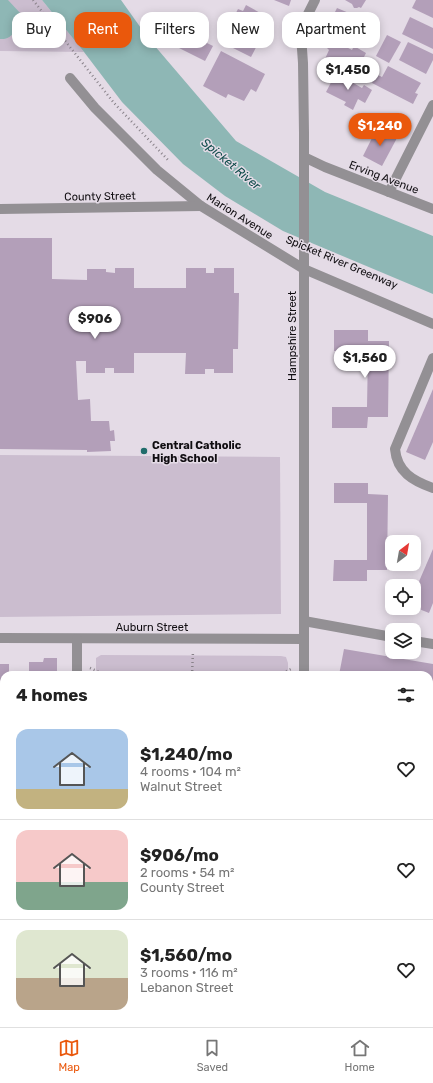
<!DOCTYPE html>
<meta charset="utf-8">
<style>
:root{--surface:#fff;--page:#f6f6f6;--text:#222;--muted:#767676;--line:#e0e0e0;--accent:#ea580c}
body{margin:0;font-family:Rubik,sans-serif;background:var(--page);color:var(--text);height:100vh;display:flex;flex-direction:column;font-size:15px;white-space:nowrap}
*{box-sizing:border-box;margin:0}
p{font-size:13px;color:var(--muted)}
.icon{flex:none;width:22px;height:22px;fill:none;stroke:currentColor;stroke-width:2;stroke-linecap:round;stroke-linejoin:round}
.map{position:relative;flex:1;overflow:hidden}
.panel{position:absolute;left:0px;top:671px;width:433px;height:356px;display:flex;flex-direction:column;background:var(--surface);border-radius:12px 12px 0 0;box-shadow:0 2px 10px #0003}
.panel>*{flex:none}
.hud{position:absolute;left:12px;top:12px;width:409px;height:36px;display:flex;gap:8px}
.needle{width:26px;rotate:31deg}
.fabs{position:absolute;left:385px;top:535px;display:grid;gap:8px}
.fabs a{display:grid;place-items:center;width:36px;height:36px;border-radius:8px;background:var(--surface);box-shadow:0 2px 10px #0003;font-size:20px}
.price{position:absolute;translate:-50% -34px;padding:0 9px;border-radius:14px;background:#fff;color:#222;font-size:13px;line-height:26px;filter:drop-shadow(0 1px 2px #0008)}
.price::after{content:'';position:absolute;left:50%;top:24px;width:12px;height:9px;margin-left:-6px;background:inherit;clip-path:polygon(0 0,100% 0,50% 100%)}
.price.active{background:var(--accent);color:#fff}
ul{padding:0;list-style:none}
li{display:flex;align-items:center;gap:12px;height:100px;padding:0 16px}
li+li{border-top:1px solid var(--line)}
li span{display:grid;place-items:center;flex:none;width:112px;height:80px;border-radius:12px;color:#555}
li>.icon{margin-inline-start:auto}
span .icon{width:48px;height:48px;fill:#fffc;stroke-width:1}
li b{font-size:17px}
h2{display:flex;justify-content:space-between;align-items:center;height:48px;padding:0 16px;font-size:17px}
.chip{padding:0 14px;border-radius:12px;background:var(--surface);box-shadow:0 2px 10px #0003;font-size:14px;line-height:36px}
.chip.active{background:var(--accent);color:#fff}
.menu{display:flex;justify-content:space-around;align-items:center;height:56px;border-top:1px solid var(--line);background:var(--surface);font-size:11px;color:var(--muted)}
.menu a{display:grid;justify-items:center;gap:2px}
.menu .active{color:var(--accent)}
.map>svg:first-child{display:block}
.green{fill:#cbbdcf}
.water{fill:#8eb7b5}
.building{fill:#b39fb9}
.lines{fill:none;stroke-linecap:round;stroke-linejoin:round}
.path{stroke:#89828a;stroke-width:2.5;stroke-dasharray:1 3;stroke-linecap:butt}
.service{stroke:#939094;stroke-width:7}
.minor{stroke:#939094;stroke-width:10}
.tertiary{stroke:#939094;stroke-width:10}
.poi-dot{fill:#206c6b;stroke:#e4dbe6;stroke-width:1.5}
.labels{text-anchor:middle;stroke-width:3;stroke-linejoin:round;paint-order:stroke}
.street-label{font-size:11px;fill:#100d11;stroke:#e4dbe6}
.poi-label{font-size:11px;font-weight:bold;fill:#100d11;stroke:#e4dbe6;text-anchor:start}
.water-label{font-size:12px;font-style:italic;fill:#114d4c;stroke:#e4dbe6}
</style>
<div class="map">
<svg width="433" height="1027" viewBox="0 0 433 1027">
<rect width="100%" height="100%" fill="#e4dbe6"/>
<g class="green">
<path d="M0 0H42L84 52 0 51Z"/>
<path d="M0 455 280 457 281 614 0 617Z"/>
<path d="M101 655 281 656 286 657 288 663V675H96V658Z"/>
</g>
<g class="water">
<path d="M0 0H8L21 14C17 26 15 40 0 39Z"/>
<path d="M42 0H121L148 38 236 141 325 192 433 236V294L283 231 225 196 183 164 122 102 84 52Z"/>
</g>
<g class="building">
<path d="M274 0H291L289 6Z"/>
<path d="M345 0H366L361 8 359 7 357 8H354L352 4Z"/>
<path d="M416 0H433V18L412 8Z"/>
<path d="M246 5 271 19 251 57 221 42 238 9 243 11Z"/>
<path d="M337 8 368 21 359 41 328 27 330 19 333 16Z"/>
<path d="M410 17 433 28V49L402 34Z"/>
<path d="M177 28 213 46 205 61 169 43Z"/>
<path d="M387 35 401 42 389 63 376 56Z"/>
<path d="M331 39 352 50 354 46 366 53 354 77 324 61 329 50 327 48Z"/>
<path d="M408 42 433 54V60L426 74 399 60Z"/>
<path d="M221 51 265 74 256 92 251 89 244 101 228 94 226 98 203 86Z"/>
<path d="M388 66 421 83 415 93 418 94 413 104 372 83 376 74 382 77Z"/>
<path d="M336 73 362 88 364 85 372 90 365 103 358 99 353 110 344 105 346 102 326 92Z"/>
<path d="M377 128 397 138 382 166 363 156Z"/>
<path d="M0 238H52V279L87 280V269H106V272L115 273V268H134V288H186V268H206V273H214V268H234V293H239L238 349H233V373H214V369H205V374H185L186 353H134V373H114V368H105V373H86V361H76L78 400 90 399 91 421H109L110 431 114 430 115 441H110L111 451 87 452V450L0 449Z"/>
<path d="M334 330H368V341H389L388 417H368L367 428H332V407H367L368 351H334Z"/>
<path d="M433 389V442L425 460 406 452Z"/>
<path d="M334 483H368V494L388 495 387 570H367V581H333L334 560H367V503H334Z"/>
<path d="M433 549V603L429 613 414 607V593Z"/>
<path d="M344 649 433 664V715L431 721 429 718V675H339Z"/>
<path d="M44 658H57V675H29V662H43Z"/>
<path d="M0 664H9V675H4V706L0 705Z"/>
<path d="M2 713H4V762H2V749L0 748V736H2Z"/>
<path d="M1 804H4V840H0Z"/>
<path d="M4 873V900L0 897V877Z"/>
<path d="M2 957 4 959V984L0 988V959Z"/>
<path d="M433 981V999L429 997V990Z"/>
<path d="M4 999V1019L0 1024V1004Z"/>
<path d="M16 1023H43L39 1027H13Z"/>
<path d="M54 1023H72L75 1026 74 1027H50Z"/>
<path d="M159 1023H176L172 1027H155Z"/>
</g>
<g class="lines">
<g class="path">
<path d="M33 0 114 103 168 160"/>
<path d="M90 668 106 675"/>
<path d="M192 675 193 651"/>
<path d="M279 675 291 669"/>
</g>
<path class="service" d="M429 935 433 925"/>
<g class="minor">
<path d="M70 78 95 108 157 170 201 206 304 269 433 324"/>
<path d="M304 157 325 167 433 209"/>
<path d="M389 192 433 105"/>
<path d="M0 209 201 206"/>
<path d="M433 358 395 449C397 472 413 481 433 488"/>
<path d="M304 621 392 637"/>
<path d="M0 638 304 639"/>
<path d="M414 641 433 644"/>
<path d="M77 675V639"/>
<path d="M0 782H4"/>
<path d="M272 1023H282"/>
<path d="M409 1023 421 1027"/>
</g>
<g class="tertiary">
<path d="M304 675V133L303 63 301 35 303 24 315 0"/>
<path d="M0 930 4 933"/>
<path d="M103 1023 107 1027"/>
<path d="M303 1023V1027"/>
</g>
</g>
<circle class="poi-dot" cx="144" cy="451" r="4"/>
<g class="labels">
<g class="street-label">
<text transform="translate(384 177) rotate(21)" y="4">Erving Avenue</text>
<text transform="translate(100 196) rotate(-1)" y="4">County Street</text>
<text transform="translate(240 216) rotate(32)" y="4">Marion Avenue</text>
<text transform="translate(342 262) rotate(23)" y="4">Spicket River Greenway</text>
<text transform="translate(292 336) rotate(-90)" y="4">Hampshire Street</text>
<text x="152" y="631">Auburn Street</text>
</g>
<g class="poi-label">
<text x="152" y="449">Central Catholic<tspan x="152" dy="13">High School</tspan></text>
</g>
<g class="water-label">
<text transform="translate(231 164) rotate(40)" y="4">Spicket River</text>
</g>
</g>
</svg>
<div class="fabs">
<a><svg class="needle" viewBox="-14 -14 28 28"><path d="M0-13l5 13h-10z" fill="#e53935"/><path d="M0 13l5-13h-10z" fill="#767676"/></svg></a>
<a><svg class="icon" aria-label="locate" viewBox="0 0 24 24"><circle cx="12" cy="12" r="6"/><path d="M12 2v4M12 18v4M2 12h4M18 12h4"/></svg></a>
<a><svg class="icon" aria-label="layers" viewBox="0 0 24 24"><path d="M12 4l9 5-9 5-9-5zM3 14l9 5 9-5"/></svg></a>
</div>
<b class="price" style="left:348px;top:91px">$1,450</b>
<b class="price active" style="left:380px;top:147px">$1,240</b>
<b class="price" style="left:95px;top:340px">$906</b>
<b class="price" style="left:365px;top:379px">$1,560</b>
<div class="hud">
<a class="chip">Buy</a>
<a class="chip active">Rent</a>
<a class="chip">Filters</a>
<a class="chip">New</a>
<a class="chip">Apartment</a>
</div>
<section class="panel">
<h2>4 homes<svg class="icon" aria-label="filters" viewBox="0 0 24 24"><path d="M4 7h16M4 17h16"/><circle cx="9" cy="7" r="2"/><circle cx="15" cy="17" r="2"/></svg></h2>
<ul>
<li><span style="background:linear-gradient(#a9c7e8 75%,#c2b280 0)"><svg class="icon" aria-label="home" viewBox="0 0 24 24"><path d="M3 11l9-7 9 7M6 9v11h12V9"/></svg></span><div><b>$1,240/mo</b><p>4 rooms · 104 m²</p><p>Walnut Street</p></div><svg class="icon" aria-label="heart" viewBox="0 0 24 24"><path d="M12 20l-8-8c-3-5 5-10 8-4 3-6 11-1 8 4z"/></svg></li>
<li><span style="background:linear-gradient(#f6c9c9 65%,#7fa58c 0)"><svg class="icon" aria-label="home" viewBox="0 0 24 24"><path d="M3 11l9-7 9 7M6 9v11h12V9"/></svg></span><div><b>$906/mo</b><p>2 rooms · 54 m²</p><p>County Street</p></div><svg class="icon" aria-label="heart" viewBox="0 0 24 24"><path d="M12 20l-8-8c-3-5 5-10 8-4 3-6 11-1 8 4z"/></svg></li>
<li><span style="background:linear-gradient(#dfe7d0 60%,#b9a48a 0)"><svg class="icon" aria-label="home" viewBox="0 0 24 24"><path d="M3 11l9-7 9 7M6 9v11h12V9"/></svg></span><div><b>$1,560/mo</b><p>3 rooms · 116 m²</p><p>Lebanon Street</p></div><svg class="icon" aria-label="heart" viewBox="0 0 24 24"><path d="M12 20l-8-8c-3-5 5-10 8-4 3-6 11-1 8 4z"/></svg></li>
</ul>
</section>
</div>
<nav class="menu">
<a class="active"><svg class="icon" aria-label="map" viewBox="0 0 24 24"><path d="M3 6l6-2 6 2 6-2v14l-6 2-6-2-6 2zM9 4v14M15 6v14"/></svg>Map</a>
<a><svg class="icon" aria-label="saved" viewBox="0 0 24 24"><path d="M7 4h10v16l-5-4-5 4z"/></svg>Saved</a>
<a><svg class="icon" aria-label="home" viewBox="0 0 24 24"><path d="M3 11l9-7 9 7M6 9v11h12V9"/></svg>Home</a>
</nav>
